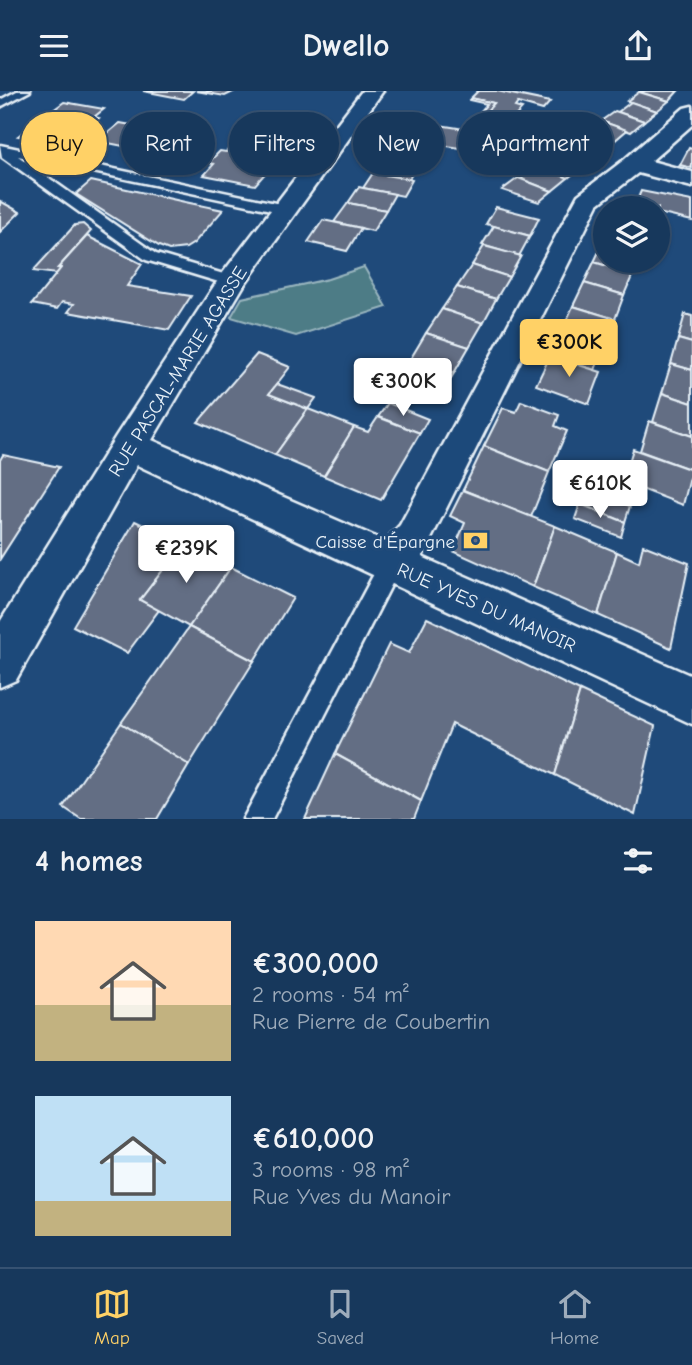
<!DOCTYPE html>
<meta charset="utf-8">
<style>
:root{--surface:#17385c;--page:#244365;--text:#f1f3f6;--muted:#9eacbb;--line:#365272;--accent:#ffd166}
body{margin:0;font-family:"Comic Neue",sans-serif;background:var(--page);color:var(--text);height:100vh;display:flex;flex-direction:column;font-size:26px;white-space:nowrap}
*{box-sizing:border-box;margin:0}
p{font-size:23px;color:var(--muted)}
.icon{flex:none;width:38px;height:38px;fill:none;stroke:currentColor;stroke-width:2;stroke-linecap:round;stroke-linejoin:round}
.map{position:relative;height:728px;overflow:hidden}
.drawer{display:flex;flex-direction:column;background:var(--surface);flex:1}
.drawer>*{flex:none}
.top-card{position:absolute;left:21px;top:21px;width:651px;height:63px;display:flex;gap:14px}
.fabs{position:absolute;left:593px;top:105px;display:grid;gap:14px}
.fabs a{display:grid;place-items:center;width:77px;height:77px;border-radius:50%;background:var(--surface);box-shadow:0 2px 5px #0004,0 0 0 2px var(--line);font-size:35px}
.price{position:absolute;translate:-50% -60px;padding:0 16px;border-radius:7px;background:#fff;color:#222;font-size:23px;line-height:46px;filter:drop-shadow(0 2px 4px #0008)}
.price::after{content:'';position:absolute;left:50%;top:42px;width:21px;height:16px;margin-left:-10px;background:inherit;clip-path:polygon(0 0,100% 0,50% 100%)}
.price.on{background:var(--accent);color:#111}
ul{padding:0;list-style:none}
li{display:flex;align-items:center;gap:21px;height:175px;padding:0 35px}
li span{display:grid;place-items:center;flex:none;width:196px;height:140px;border-radius:0px;color:#555}
li>.icon{margin-inline-start:auto}
span .icon{width:84px;height:84px;fill:#fffc;stroke-width:1}
li b{font-size:30px}
h2{display:flex;justify-content:space-between;align-items:center;height:84px;padding:0 35px;font-size:30px}
.tag{padding:0 24px;border-radius:32px;background:var(--surface);box-shadow:0 2px 5px #0004,0 0 0 2px var(--line);font-size:24px;line-height:63px}
.tag.on{background:var(--accent);color:#111}
header{display:flex;justify-content:space-between;align-items:center;height:91px;padding:0 35px;background:var(--surface);font-size:32px;font-weight:600}
.menu{display:flex;justify-content:space-around;align-items:center;height:98px;border-top:2px solid var(--line);background:var(--surface);font-size:19px;color:var(--muted)}
.menu a{display:grid;justify-items:center;gap:4px}
.menu .on{color:var(--accent)}
.map>svg:first-child{display:block}
.green{fill:#4d7c86;stroke:#9ab6bf;stroke-width:2}
.building{fill:#646e84;stroke:#e8f1f8;stroke-width:2}
.lines{fill:none;stroke-linecap:round;stroke-linejoin:round}
.service-casing{stroke:#e8f1f8;stroke-width:5}
.minor-casing{stroke:#e8f1f8;stroke-width:5}
.service{fill:#1f4a7a;fill-rule:evenodd}
.minor{fill:#1f4a7a;fill-rule:evenodd}
.labels{text-anchor:middle;stroke-width:7;stroke-linejoin:round;paint-order:stroke}
.street-label{font-size:19px;fill:#e8f1f8;stroke:#1f4a7a}
.poi-label{font-size:19px;fill:#e8f1f8;stroke:#1f4a7a;text-anchor:end}
</style>
<header><svg class="icon" aria-label="menu" viewBox="0 0 24 24"><path d="M4 6h16M4 12h16M4 18h16"/></svg>Dwello<svg class="icon" aria-label="share" viewBox="0 0 24 24"><path d="M12 15V3M7 8l5-5 5 5M5 13v7h14v-7"/></svg></header>
<div class="map">
<svg width="692" height="728" viewBox="0 0 692 728">
<rect width="100%" height="100%" fill="#1f4a7a"/>
<filter id="ink" filterUnits="userSpaceOnUse"><feTurbulence type="fractalNoise" baseFrequency=".0143" numOctaves="2"/><feDisplacementMap in="SourceGraphic" scale="14" xChannelSelector="R" yChannelSelector="G"/><feConvolveMatrix kernelMatrix="1 2 1 2 8 2 1 2 1" color-interpolation-filters="sRGB"/></filter>
<g filter="url(#ink)">
<path class="green" d="M364 176 387 216 296 245 231 226 242 207 328 188Z"/>
<g class="building">
<path d="M143 0H193L184 8Z"/>
<path d="M196 0H235L225 5Z"/>
<path d="M478 0H497L550 11 543 19 518 12 515 16 522 18 511 30 484 23 494 12 471 7Z"/>
<path d="M678 0 669 10 639 1 640 0Z"/>
<path d="M639 1 669 10 657 20 627 10Z"/>
<path d="M471 7 494 12 484 23 479 22 487 13 469 9Z"/>
<path d="M64 11 104 18 94 26 99 27 92 34 60 53 18 45Z"/>
<path d="M631 11 657 20 644 30 618 21Z"/>
<path d="M615 20 618 21 644 30 631 41 601 30Z"/>
<path d="M598 29 601 30 627 39 613 51 584 40Z"/>
<path d="M120 32 194 45 212 51 193 69 98 50Z"/>
<path d="M433 33 483 41 474 59 419 51Z"/>
<path d="M584 40 613 51 599 62 569 51Z"/>
<path d="M241 44 289 54 271 80 268 79 255 94 204 84 214 73 208 72 220 60 226 61Z"/>
<path d="M560 48 569 51 599 62 584 74 545 59Z"/>
<path d="M689 57 692 58V77L680 74Z"/>
<path d="M555 63 584 74 568 87 538 75Z"/>
<path d="M388 66 419 71 409 88 373 82Z"/>
<path d="M538 75 568 87 552 100 521 88Z"/>
<path d="M373 82 409 88 412 89 403 105 363 97Z"/>
<path d="M518 87 521 88 552 100 539 111 502 99Z"/>
<path d="M91 90 185 111 223 119 194 152 186 157 169 159 159 155 76 103Z"/>
<path d="M359 96 363 97 395 103 386 119 348 112Z"/>
<path d="M641 100 692 110V130L658 122V117L634 116Z"/>
<path d="M0 110 20 121 0 141Z"/>
<path d="M348 112 386 119 373 140 334 131Z"/>
<path d="M496 116 539 127 530 145 486 133Z"/>
<path d="M323 129 361 137 347 160 308 151Z"/>
<path d="M83 133 91 140 58 177H61L57 183 33 180 75 134Z"/>
<path d="M494 135 530 145 519 165 482 154Z"/>
<path d="M87 145 142 173 127 195 191 205 169 239 68 221 74 213 62 211 57 218 32 213 61 177H58Z"/>
<path d="M603 152H606V170H640L633 183 594 171Z"/>
<path d="M484 155 521 165 509 186 472 174Z"/>
<path d="M594 171 633 183 624 204 584 192Z"/>
<path d="M472 174 509 186 496 208 457 196Z"/>
<path d="M584 192 624 204 615 228 573 215Z"/>
<path d="M457 196 496 208 483 232 442 218Z"/>
<path d="M573 215 615 228 605 252 563 238Z"/>
<path d="M442 218 483 232 469 256 426 242Z"/>
<path d="M685 223 692 225V252L678 248Z"/>
<path d="M563 238 605 252 595 279 550 265Z"/>
<path d="M426 242 469 256 454 282 411 267Z"/>
<path d="M678 248 692 252V279L671 273Z"/>
<path d="M257 263 290 276 269 303 308 318 275 364 198 331Z"/>
<path d="M550 265 601 281 589 313 536 294Z"/>
<path d="M411 267 454 282 438 310 393 294Z"/>
<path d="M671 273 692 279V312L662 302Z"/>
<path d="M277 293 316 307 308 318 269 303Z"/>
<path d="M662 302 692 312V345L653 331Z"/>
<path d="M521 310 559 324 555 335 567 340 549 381 484 355 503 317 516 321Z"/>
<path d="M388 312 428 328 420 342 378 326Z"/>
<path d="M308 318 354 336 324 385 275 364Z"/>
<path d="M378 326 420 342 381 409 324 385 354 336 368 341Z"/>
<path d="M649 330 692 345V379L640 360Z"/>
<path d="M484 355 549 381 531 426 463 399Z"/>
<path d="M633 358 692 379 683 414 623 391Z"/>
<path d="M3 364 59 376 0 468V369Z"/>
<path d="M463 399 555 435 533 496 453 460 465 432 450 425Z"/>
<path d="M592 400 630 415 625 431 586 415Z"/>
<path d="M580 413 625 431 621 446 575 428Z"/>
<path d="M135 430 183 453 140 509 159 519 127 562 73 535Z"/>
<path d="M555 435 617 461 598 524 533 496Z"/>
<path d="M183 453 231 476 189 536 140 509Z"/>
<path d="M643 454 689 472 671 557 598 524 617 461 639 471Z"/>
<path d="M231 476 293 507 254 570 189 536Z"/>
<path d="M427 527 580 600 555 684 452 633 421 710 335 663 389 553 409 562Z"/>
<path d="M189 536 254 570 189 674 121 632Z"/>
<path d="M580 600 655 635 635 724 555 684Z"/>
<path d="M121 632 189 674 157 728H81L63 716Z"/>
<path d="M335 663 421 710 414 728H305Z"/>
</g>
<g class="lines">
<defs>
<g id="service">
<path d="M17 0H30L0 16V9Z"/>
<path d="M0 54 285 114 292 118 285 122 18 65 156 163 237 187 240 190 232 195 146 169 2 66Z"/>
<path d="M391 463 399 466 402 473 272 728H243L383 466Z"/>
</g>
<path id="minor" d="M362 0H383L244 194 152 349 385 450 400 434 578 104 625 68 684 17 692 15V34L651 70 692 81V96L638 82 598 113 422 466 692 585V633L137 374 16 589 0 596V531L116 345 222 183Z"/>
</defs>
<use href="#service" class="service-casing"/>
<use href="#minor" class="minor-casing"/>
<use href="#service" class="service"/>
<use href="#minor" class="minor"/>
</g>
</g>
<defs>
<symbol id="bank-bare" viewBox="-9 -9 18 18"><path d="M-6-4H6V4H-6ZM0-2.3a2.3 2.3 0 1 0 0 4.6a2.3 2.3 0 1 0 0-4.6Z" fill="#ffd166" stroke="#1f4a7a" stroke-width="2.5" paint-order="stroke"/></symbol>
</defs>
<g fill-rule="evenodd">
<use href="#bank-bare" x="458" y="432" width="35" height="35"/>
</g>
<g class="labels">
<g class="street-label">
<text transform="translate(177 280) rotate(-58)" y="7">RUE PASCAL-MARIE AGASSE</text>
<text transform="translate(487 516) rotate(24)" y="7">RUE YVES DU MANOIR</text>
</g>
<g class="poi-label">
<text x="455" y="457">Caisse d'Épargne</text>
</g>
</g>
</svg>
<div class="fabs">
<a><svg class="icon" aria-label="layers" viewBox="0 0 24 24"><path d="M12 4l9 5-9 5-9-5zM3 14l9 5 9-5"/></svg></a>
</div>
<b class="price on" style="left:569px;top:288px">€300K</b>
<b class="price" style="left:403px;top:327px">€300K</b>
<b class="price" style="left:600px;top:429px">€610K</b>
<b class="price" style="left:186px;top:494px">€239K</b>
<div class="top-card">
<a class="tag on">Buy</a>
<a class="tag">Rent</a>
<a class="tag">Filters</a>
<a class="tag">New</a>
<a class="tag">Apartment</a>
</div>
</div>
<section class="drawer">
<h2>4 homes<svg class="icon" aria-label="filters" viewBox="0 0 24 24"><path d="M4 7h16M4 17h16"/><circle cx="9" cy="7" r="2"/><circle cx="15" cy="17" r="2"/></svg></h2>
<ul>
<li><span style="background:linear-gradient(#ffd9b3 60%,#c2b280 0)"><svg class="icon" aria-label="home" viewBox="0 0 24 24"><path d="M3 11l9-7 9 7M6 9v11h12V9"/></svg></span><div><b>€300,000</b><p>2 rooms · 54 m²</p><p>Rue Pierre de Coubertin</p></div></li>
<li><span style="background:linear-gradient(#bfe0f5 75%,#c2b280 0)"><svg class="icon" aria-label="home" viewBox="0 0 24 24"><path d="M3 11l9-7 9 7M6 9v11h12V9"/></svg></span><div><b>€610,000</b><p>3 rooms · 98 m²</p><p>Rue Yves du Manoir</p></div></li>
</ul>
</section>
<nav class="menu">
<a class="on"><svg class="icon" aria-label="map" viewBox="0 0 24 24"><path d="M3 6l6-2 6 2 6-2v14l-6 2-6-2-6 2zM9 4v14M15 6v14"/></svg>Map</a>
<a><svg class="icon" aria-label="saved" viewBox="0 0 24 24"><path d="M7 4h10v16l-5-4-5 4z"/></svg>Saved</a>
<a><svg class="icon" aria-label="home" viewBox="0 0 24 24"><path d="M3 11l9-7 9 7M6 9v11h12V9"/></svg>Home</a>
</nav>
